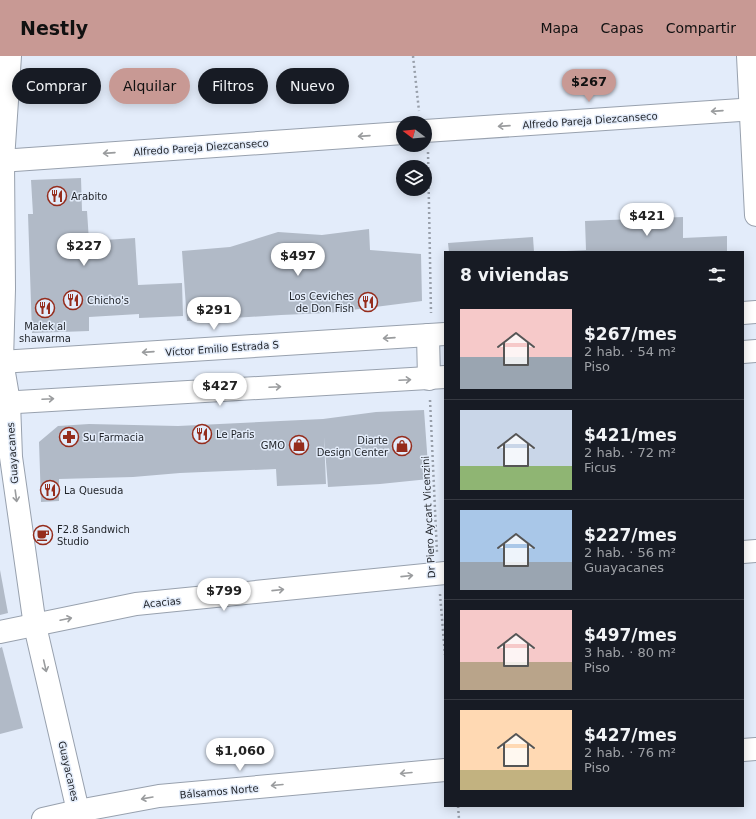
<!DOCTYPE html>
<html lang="es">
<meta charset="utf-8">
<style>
:root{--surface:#171b24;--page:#20242c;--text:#f1f3f6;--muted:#9ea1a6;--line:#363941;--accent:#c89994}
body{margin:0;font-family:"DejaVu Sans",sans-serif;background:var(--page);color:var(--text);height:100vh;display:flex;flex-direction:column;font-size:15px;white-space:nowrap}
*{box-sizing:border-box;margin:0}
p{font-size:13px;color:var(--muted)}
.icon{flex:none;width:22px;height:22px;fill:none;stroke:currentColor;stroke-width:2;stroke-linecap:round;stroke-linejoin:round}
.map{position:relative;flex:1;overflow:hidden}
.side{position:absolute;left:444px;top:195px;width:300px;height:556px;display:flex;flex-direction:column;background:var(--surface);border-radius:0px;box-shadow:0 2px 10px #0003}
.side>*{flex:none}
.hud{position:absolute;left:12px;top:12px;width:372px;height:36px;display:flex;gap:8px}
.needle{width:26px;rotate:286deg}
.fabs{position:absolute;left:396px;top:60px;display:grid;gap:8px}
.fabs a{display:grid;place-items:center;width:36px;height:36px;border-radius:50%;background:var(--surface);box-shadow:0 2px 10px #0003;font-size:20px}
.price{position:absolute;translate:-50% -34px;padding:0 9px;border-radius:14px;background:#fff;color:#222;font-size:13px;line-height:26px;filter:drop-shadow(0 1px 2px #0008)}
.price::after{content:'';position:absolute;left:50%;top:24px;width:12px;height:9px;margin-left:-6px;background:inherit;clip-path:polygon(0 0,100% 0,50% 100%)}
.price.selected{background:var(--accent);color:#111}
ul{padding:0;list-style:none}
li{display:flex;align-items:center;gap:12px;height:100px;padding:0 16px}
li+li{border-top:1px solid var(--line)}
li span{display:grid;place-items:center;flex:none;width:112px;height:80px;border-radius:0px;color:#555}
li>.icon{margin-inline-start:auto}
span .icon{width:48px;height:48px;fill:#fffc;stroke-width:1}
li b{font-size:17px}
h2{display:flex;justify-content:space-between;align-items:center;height:48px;padding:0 16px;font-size:17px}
.tag{padding:0 14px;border-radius:18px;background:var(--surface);box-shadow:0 2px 10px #0003;font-size:14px;line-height:36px}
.tag.selected{background:var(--accent);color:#111}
header{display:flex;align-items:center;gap:24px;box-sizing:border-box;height:56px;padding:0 20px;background:var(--accent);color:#111}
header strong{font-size:19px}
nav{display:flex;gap:22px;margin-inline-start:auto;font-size:14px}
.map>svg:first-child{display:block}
.building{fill:#b1bac7}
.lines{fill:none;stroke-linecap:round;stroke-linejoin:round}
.street-casing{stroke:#98a1ae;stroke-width:24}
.secondary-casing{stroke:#98a1ae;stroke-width:24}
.path{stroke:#989faa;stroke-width:2.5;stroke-dasharray:2 3;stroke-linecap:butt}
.street{stroke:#fff;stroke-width:22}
.secondary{stroke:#fff;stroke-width:22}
.oneway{stroke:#9a9c9e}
.labels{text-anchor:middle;stroke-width:3;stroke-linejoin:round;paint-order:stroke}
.street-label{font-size:10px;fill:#1f2227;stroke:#e3ecfa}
.poi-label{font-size:10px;fill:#1f2227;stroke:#e3ecfa;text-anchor:start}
</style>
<header>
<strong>Nestly</strong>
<nav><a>Mapa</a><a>Capas</a><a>Compartir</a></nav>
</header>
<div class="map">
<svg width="756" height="763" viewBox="0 0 756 763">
<rect width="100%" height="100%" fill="#e3ecfa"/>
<g class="building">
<path d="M81 122 82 155H87L89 185 135 182 138 229 182 227 183 260 139 262V258L89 261V275L32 277 28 158H33L31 124Z"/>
<path d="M683 161V182L727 180V196H566V195L586 194 585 165Z"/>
<path d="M369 173 370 194 421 198 422 245 328 257 281 259 187 265 182 195 230 191 278 176 322 179Z"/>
<path d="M533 181 534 196H449L448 187Z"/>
<path d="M424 354 429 423 380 428 328 431 324 381 326 428 277 430 276 413 180 417 133 421 59 423V445L41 446 39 386 58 370 89 368 178 370 323 363 376 356Z"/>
<path d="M0 514 8 557 0 559Z"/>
<path d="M2 591 23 672 0 678V592Z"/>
</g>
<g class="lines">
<defs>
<g id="street">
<path d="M748 0 756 159"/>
<path d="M425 75 756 53"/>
<path d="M0 105 403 77"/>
<path d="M743 496 756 495"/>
<path d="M0 576 136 548 445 517"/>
<path d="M743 694 756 693"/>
<path d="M43 763 78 755 159 740 445 714"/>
</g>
<g id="secondary">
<path d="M10 0 3 104 4 233 2 305 9 346 11 401 35 570 78 755 81 763"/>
<path d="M743 257 756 256"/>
<path d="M428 279 429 323"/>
<path d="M743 296 756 295"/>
<path d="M0 306 445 278"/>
<path d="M0 347 445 321"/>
</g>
</defs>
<use href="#street" class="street-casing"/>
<use href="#secondary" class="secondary-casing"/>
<g class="path">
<path d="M413 0 419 55"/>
<path d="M428 96 431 257"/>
<path d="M430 344 437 497"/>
<path d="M440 538 445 599"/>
<path d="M458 750 459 763"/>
</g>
<use href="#street" class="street"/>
<use href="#secondary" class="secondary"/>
</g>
<defs><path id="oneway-shaft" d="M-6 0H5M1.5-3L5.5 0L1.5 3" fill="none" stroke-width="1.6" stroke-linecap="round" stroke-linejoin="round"/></defs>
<g class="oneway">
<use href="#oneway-shaft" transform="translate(717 55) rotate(176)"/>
<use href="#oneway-shaft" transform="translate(504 70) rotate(176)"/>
<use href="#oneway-shaft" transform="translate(364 80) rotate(176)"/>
<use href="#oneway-shaft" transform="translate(109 97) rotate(176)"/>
<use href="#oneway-shaft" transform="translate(389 282) rotate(176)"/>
<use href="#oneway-shaft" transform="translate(148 296) rotate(176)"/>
<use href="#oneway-shaft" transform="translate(405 324) rotate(-3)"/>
<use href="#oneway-shaft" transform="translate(275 331) rotate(-3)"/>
<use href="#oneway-shaft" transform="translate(48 343) rotate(-3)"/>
<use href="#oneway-shaft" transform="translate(16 440) rotate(82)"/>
<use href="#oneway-shaft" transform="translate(407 520) rotate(-6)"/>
<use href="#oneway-shaft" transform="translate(278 534) rotate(-6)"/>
<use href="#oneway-shaft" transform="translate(66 563) rotate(-12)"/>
<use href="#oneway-shaft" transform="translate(45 610) rotate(77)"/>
<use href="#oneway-shaft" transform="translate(406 717) rotate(175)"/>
<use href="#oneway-shaft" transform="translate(277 729) rotate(175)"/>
<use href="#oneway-shaft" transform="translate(147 742) rotate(170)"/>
</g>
<defs>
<symbol id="restaurant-ring" viewBox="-11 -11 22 22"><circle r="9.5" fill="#e3ecfa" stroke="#952c1c" stroke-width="1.5"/><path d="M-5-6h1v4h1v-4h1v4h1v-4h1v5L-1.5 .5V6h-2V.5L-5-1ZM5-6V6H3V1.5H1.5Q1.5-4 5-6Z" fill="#952c1c"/></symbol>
<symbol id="pharmacy-ring" viewBox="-11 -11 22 22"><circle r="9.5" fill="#e3ecfa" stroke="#952c1c" stroke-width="1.5"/><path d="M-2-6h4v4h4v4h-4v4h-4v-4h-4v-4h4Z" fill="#952c1c"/></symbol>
<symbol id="shop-ring" viewBox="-11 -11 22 22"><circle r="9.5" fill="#e3ecfa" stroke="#952c1c" stroke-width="1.5"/><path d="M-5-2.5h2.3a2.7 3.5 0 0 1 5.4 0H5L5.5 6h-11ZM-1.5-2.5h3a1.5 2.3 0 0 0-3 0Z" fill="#952c1c"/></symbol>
<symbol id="cafe-ring" viewBox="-11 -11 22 22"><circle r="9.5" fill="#e3ecfa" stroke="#952c1c" stroke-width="1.5"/><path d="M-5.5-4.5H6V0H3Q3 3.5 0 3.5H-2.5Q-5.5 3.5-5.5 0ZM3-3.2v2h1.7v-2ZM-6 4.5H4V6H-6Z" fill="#952c1c"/></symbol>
</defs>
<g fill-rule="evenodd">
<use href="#restaurant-ring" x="46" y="129" width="22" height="22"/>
<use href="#restaurant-ring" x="62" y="233" width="22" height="22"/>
<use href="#restaurant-ring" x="357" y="235" width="22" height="22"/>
<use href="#restaurant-ring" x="34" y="241" width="22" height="22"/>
<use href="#restaurant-ring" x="191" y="367" width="22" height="22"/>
<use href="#pharmacy-ring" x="58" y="370" width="22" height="22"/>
<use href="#shop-ring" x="288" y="378" width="22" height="22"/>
<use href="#shop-ring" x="391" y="379" width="22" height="22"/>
<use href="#restaurant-ring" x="39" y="423" width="22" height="22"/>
<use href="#cafe-ring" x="32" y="468" width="22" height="22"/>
</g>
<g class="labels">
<g class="street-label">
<text transform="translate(590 64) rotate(-4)" y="4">Alfredo Pareja Diezcanseco</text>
<text transform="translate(201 91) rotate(-4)" y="4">Alfredo Pareja Diezcanseco</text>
<text transform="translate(222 292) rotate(-4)" y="4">Víctor Emilio Estrada S</text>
<text transform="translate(12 397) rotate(-94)" y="4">Guayacanes</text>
<text transform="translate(428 461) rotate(-93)" y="4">Dr Piero Aycart Vicenzini</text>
<text transform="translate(162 546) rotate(-6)" y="4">Acacias</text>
<text transform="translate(69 715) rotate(77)" y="4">Guayacanes</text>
<text transform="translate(219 735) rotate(-5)" y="4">Bálsamos Norte</text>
</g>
<g class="poi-label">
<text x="71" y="144">Arabito</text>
<text x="354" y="244" text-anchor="end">Los Ceviches<tspan x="354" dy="12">de Don Fish</tspan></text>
<text x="87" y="248">Chicho's</text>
<text x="45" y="274" text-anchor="middle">Malek al<tspan x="45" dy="12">shawarma</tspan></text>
<text x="216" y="382">Le Paris</text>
<text x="83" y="385">Su Farmacia</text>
<text x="388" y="388" text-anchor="end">Diarte<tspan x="388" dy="12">Design Center</tspan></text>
<text x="285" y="393" text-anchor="end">GMO</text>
<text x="64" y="438">La Quesuda</text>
<text x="57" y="477">F2.8 Sandwich<tspan x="57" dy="12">Studio</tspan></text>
</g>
</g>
</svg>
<div class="fabs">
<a><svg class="needle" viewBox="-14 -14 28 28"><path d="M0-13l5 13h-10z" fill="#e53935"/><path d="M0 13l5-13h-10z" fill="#9ea1a6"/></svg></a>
<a><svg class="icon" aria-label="layers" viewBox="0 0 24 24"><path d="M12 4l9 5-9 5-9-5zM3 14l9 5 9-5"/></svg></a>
</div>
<b class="price selected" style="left:589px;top:47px">$267</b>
<b class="price" style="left:647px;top:181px">$421</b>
<b class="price" style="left:84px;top:211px">$227</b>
<b class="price" style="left:298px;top:221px">$497</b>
<b class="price" style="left:214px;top:275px">$291</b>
<b class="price" style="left:220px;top:351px">$427</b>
<b class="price" style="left:224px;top:556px">$799</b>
<b class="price" style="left:240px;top:716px">$1,060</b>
<div class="hud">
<a class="tag">Comprar</a>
<a class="tag selected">Alquilar</a>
<a class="tag">Filtros</a>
<a class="tag">Nuevo</a>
</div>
<section class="side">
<h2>8 viviendas<svg class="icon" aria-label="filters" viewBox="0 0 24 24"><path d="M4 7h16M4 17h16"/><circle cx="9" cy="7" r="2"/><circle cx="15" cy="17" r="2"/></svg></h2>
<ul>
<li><span style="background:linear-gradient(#f6c9c9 60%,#9aa5b1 0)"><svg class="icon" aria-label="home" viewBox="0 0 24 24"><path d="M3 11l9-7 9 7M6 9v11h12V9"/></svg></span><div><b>$267/mes</b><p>2 hab. · 54 m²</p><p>Piso</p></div></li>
<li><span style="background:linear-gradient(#c9d6e8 70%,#8fb573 0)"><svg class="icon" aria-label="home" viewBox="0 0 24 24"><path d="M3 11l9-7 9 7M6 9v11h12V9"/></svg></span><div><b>$421/mes</b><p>2 hab. · 72 m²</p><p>Ficus</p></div></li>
<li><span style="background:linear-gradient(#a9c7e8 65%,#9aa5b1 0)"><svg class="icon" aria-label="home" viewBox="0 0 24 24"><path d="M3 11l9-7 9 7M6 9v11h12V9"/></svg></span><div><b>$227/mes</b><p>2 hab. · 56 m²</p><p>Guayacanes</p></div></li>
<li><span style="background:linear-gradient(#f6c9c9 65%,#b9a48a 0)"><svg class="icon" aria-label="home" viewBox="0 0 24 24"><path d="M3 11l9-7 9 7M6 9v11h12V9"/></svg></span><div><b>$497/mes</b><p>3 hab. · 80 m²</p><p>Piso</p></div></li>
<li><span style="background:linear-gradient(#ffd9b3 75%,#c2b280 0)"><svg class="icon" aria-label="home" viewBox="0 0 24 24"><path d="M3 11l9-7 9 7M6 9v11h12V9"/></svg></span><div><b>$427/mes</b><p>2 hab. · 76 m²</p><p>Piso</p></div></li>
</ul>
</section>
</div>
